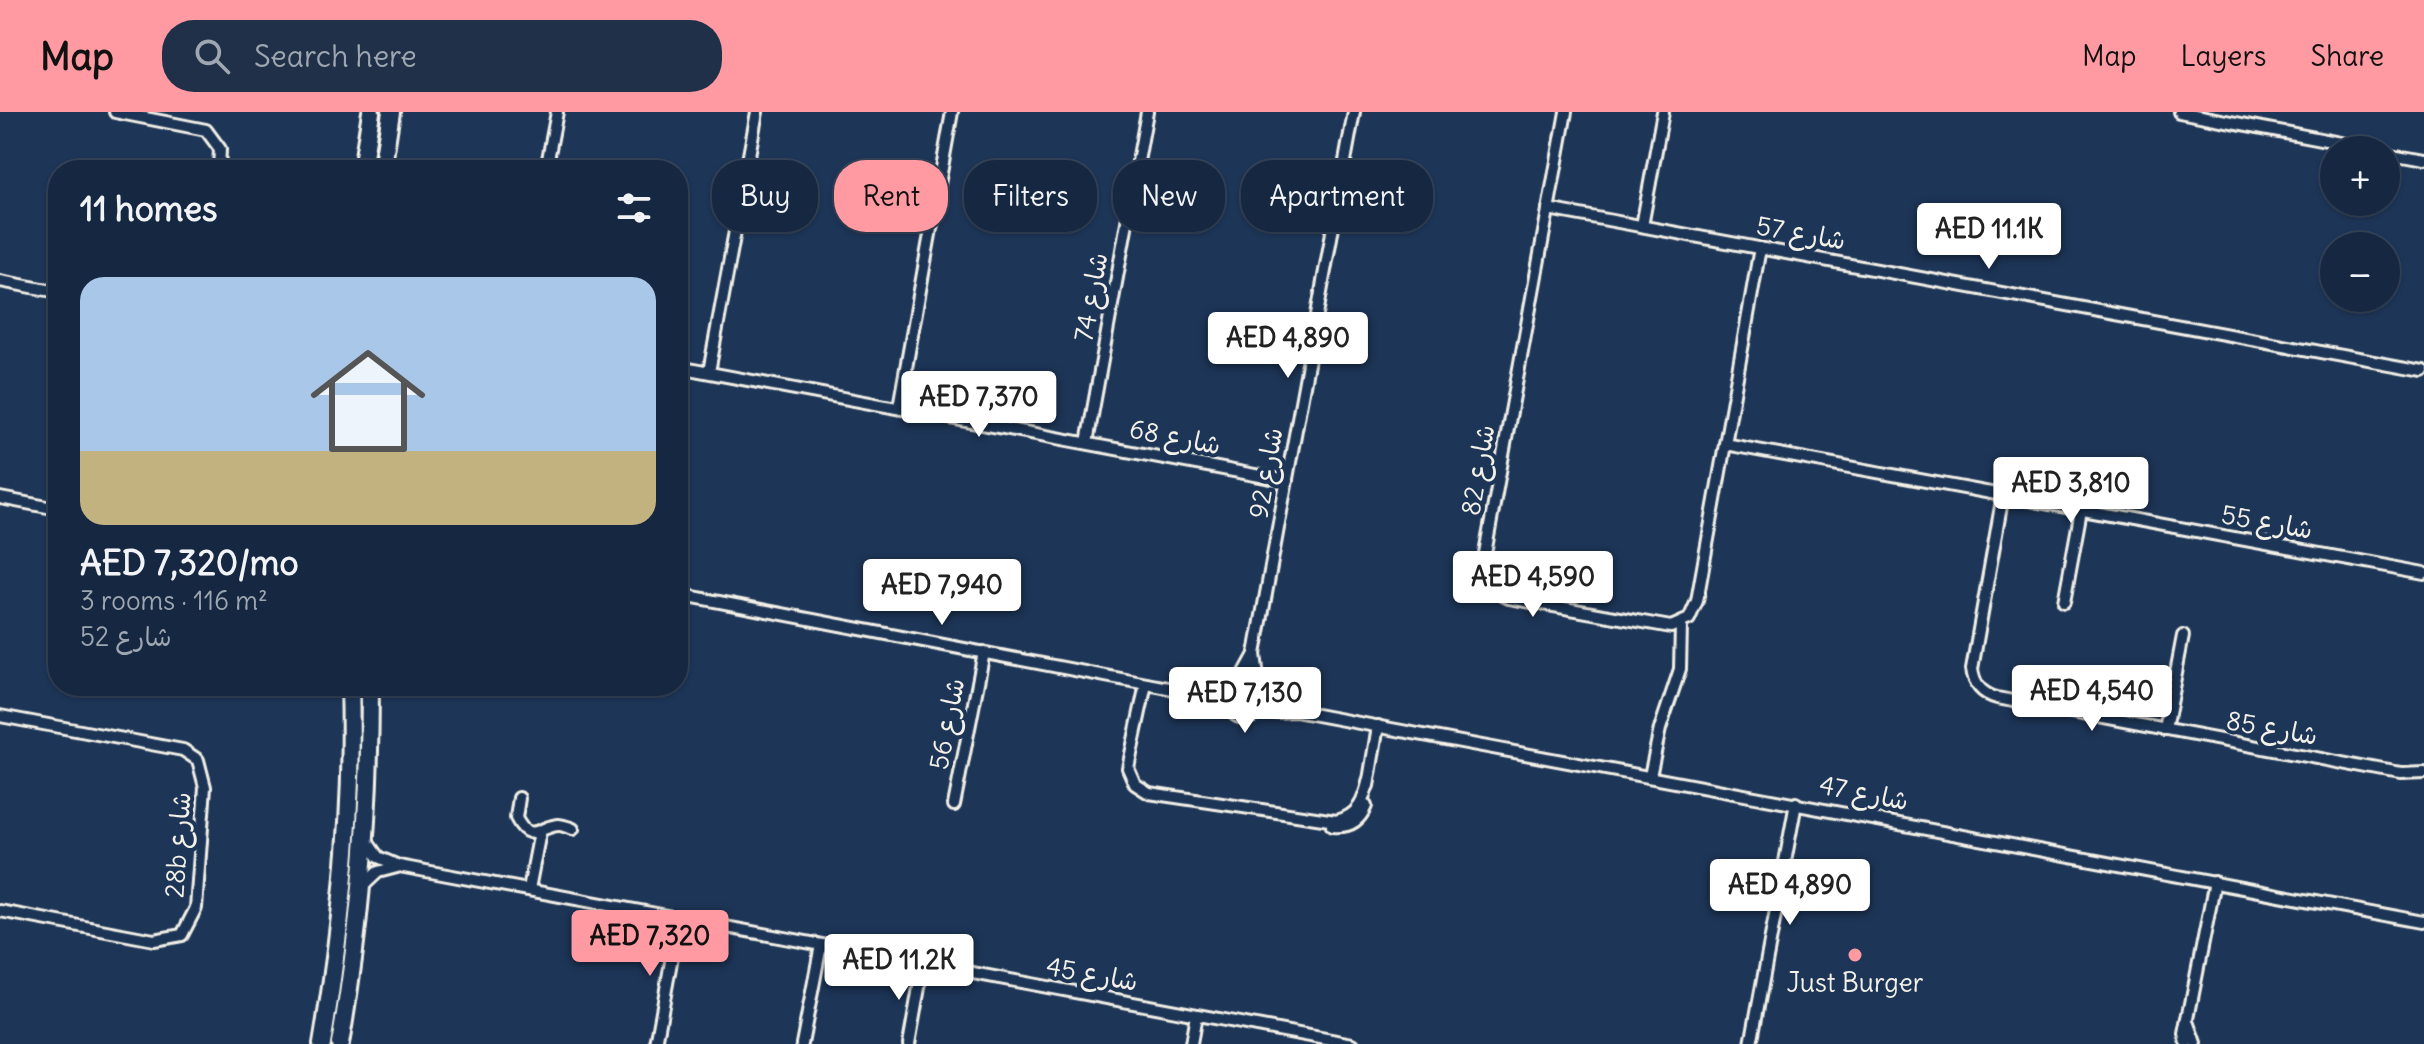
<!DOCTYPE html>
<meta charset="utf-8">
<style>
:root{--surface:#162841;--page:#1f3048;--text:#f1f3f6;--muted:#9ea6b1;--line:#35445a;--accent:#ff9aa2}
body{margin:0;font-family:Delius,"Playpen Sans Arabic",sans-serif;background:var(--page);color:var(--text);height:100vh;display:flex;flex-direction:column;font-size:30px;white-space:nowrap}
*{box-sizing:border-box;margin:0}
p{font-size:26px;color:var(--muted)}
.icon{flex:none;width:44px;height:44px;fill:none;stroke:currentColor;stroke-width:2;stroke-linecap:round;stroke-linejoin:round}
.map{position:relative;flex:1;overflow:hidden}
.sheet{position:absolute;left:48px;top:48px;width:640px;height:536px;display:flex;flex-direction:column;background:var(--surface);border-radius:32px;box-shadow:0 2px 6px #0004,0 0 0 2px var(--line)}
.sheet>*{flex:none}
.guide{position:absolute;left:712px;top:48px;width:760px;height:72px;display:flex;gap:16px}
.buttons{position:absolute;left:2320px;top:24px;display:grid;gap:16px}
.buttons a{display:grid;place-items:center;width:80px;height:80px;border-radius:50%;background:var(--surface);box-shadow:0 2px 6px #0004,0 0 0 2px var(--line);font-size:40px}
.price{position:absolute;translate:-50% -68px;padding:0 18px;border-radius:8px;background:#fff;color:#222;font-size:26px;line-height:52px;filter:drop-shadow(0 2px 4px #0008)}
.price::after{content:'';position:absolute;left:50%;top:48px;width:24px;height:18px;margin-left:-12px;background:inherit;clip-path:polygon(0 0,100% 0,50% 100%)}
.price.active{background:var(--accent);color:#111}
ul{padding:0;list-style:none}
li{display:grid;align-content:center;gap:16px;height:424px;padding:0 32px}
li span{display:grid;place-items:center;height:248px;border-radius:24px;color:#555}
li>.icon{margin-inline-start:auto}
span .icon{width:144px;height:144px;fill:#fffc;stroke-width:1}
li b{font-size:34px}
h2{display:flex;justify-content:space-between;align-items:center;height:96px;padding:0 32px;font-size:34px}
.chip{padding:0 28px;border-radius:32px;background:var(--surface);box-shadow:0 2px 6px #0004,0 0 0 2px var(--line);font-size:28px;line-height:72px}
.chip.active{background:var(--accent);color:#111}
header{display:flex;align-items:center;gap:48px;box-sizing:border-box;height:112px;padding:0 40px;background:var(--accent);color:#111}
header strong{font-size:38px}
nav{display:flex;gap:44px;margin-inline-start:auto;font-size:28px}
.search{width:560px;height:72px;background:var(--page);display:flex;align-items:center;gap:20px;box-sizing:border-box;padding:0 28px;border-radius:32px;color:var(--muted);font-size:30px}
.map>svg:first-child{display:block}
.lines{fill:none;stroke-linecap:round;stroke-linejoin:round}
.minor-casing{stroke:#f4f1e8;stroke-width:16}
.primary-casing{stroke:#f4f1e8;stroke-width:22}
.minor{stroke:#1d3557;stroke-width:10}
.primary{stroke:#1d3557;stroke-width:16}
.poi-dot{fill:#ff9aa2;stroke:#1d3557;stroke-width:3}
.labels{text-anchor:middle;stroke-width:8;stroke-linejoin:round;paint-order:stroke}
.street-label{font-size:26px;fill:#f4f1e8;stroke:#1d3557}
.poi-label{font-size:26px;fill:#f4f1e8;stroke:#1d3557}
</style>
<header>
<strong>Map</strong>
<div class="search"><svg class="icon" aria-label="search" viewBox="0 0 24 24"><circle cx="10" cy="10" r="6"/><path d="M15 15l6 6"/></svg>Search here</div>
<nav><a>Map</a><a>Layers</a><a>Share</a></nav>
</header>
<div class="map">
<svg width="2424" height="932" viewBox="0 0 2424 932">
<rect width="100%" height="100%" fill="#1d3557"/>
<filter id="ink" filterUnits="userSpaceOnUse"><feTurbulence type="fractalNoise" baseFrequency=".0125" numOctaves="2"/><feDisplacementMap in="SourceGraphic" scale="16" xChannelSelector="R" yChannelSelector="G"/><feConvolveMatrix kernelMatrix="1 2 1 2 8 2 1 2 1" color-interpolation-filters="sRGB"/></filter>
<g filter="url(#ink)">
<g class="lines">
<defs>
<g id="minor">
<path d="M115 0 206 18 220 37 219 58"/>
<path d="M1566 0 1482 458 1490 477 1509 486 1671 515 1689 507 1697 489 1760 136"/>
<path d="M2179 0 2378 38"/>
<path d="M2386 40 2424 47"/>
<path d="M546 58 557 0"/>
<path d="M1548 97 2424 259"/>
<path d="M1642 114 1663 0"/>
<path d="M0 169 58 180"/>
<path d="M678 255 1287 369"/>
<path d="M709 260 757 0"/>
<path d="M899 295 952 0"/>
<path d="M1087 331 1147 0"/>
<path d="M1725 332 2424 461"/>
<path d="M2003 383 1972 557C1974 573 1982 582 1997 586L2401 662 2424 661"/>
<path d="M0 386 58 397"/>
<path d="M678 482 1199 582 1229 596"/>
<path d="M2064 490 2081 398"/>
<path d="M1146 572 1128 656 1135 672 1149 681 1336 709C1359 704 1364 688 1369 667"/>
<circle cx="1245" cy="589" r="17"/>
<path d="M1237 575 1254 544"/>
<path d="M1260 580 1255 542 1354 0"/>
<path d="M1202 582 1236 575"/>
<path d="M1261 582 1290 597"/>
<path d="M1257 601 1295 599 2424 810"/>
<path d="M0 604 183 638 198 648 205 675 196 796 182 823 154 828 0 799"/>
<path d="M2165 618 2183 524"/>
<path d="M1650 664 1660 617 1680 557 1681 513"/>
<path d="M1368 674 1378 614"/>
<path d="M519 686 516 706C530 734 541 713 559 713 561 713 571 716 573 717"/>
<path d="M954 693 984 540"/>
<path d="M1332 714C1349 716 1360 709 1366 694"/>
<path d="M366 728 378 745 399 754 1353 932"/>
<path d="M363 774 378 760 397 755"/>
<path d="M529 777 540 720"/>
<path d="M2189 912 2196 932"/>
<path d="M656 932 679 806"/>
<path d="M802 932 821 833"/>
<path d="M909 932 923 853"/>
<path d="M1191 932 1196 903"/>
<path d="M1751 932 1796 691"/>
<path d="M2187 932 2185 922 2215 770"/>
</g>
<g id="primary">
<path d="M362 58 371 0"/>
<path d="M382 58 391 0"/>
<path d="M322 932C342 814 354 694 350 574"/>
<path d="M340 932C361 813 370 695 370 574"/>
</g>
</defs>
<use href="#minor" class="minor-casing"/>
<use href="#primary" class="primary-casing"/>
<use href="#minor" class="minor"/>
<use href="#primary" class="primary"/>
</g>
</g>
<circle class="poi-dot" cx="1855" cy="843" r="8"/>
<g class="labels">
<g class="street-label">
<text transform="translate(1801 121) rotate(10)" y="9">شارع 57</text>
<text transform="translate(1091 185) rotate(-80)" y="9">شارع 74</text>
<text transform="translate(1175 325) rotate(11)" y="9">شارع 68</text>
<text transform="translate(1478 358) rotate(-80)" y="9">شارع 82</text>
<text transform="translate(1266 361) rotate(-80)" y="9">شارع 92</text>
<text transform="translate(2267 410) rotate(10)" y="9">شارع 55</text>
<text transform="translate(947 612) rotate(-79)" y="9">شارع 56</text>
<text transform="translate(2272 616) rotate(10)" y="9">شارع 85</text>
<text transform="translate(1864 681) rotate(11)" y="9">شارع 47</text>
<text transform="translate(178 733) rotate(-86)" y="9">28b شارع</text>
<text transform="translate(1092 862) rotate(10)" y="9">شارع 45</text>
</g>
<g class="poi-label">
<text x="1855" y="880">Just Burger</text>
</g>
</g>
</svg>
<div class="buttons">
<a>+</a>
<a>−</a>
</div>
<b class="price" style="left:1989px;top:159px">AED 11.1K</b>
<b class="price" style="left:1288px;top:268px">AED 4,890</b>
<b class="price" style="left:979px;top:327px">AED 7,370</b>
<b class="price" style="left:2071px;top:413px">AED 3,810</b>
<b class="price" style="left:1533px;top:507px">AED 4,590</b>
<b class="price" style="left:942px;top:515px">AED 7,940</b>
<b class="price" style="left:2092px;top:621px">AED 4,540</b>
<b class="price" style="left:1245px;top:623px">AED 7,130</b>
<b class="price" style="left:1790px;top:815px">AED 4,890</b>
<b class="price active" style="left:650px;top:866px">AED 7,320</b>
<b class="price" style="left:899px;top:890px">AED 11.2K</b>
<div class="guide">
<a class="chip">Buy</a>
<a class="chip active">Rent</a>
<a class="chip">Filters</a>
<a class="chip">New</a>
<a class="chip">Apartment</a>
</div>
<section class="sheet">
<h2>11 homes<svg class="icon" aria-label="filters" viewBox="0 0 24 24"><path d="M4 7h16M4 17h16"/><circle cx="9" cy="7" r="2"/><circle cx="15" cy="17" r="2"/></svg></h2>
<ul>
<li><span style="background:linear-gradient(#a9c7e8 70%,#c2b280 0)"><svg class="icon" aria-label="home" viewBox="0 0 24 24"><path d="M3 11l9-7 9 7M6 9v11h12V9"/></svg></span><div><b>AED 7,320/mo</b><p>3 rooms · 116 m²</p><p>شارع 52</p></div></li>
</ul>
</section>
</div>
